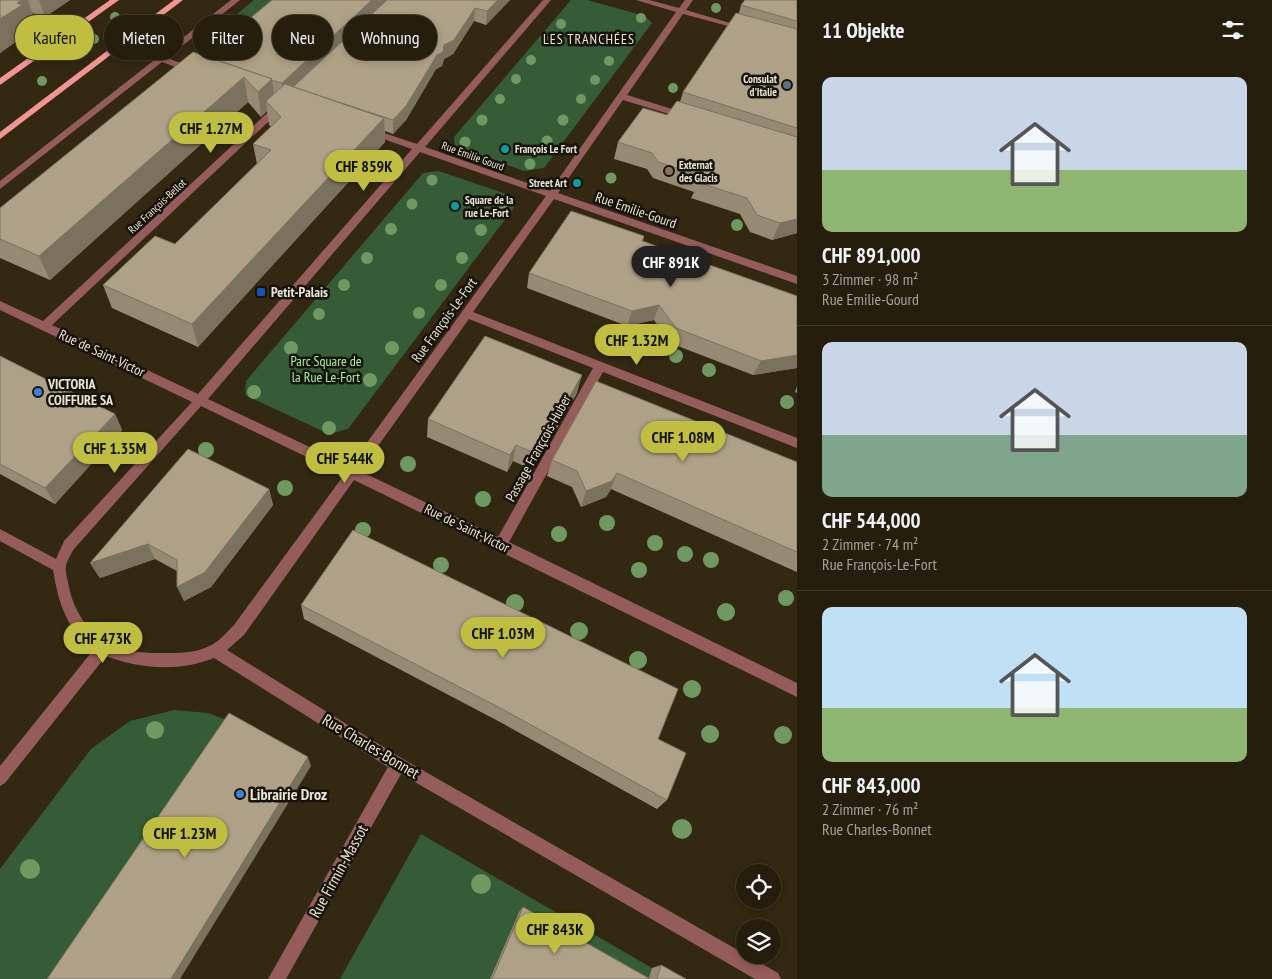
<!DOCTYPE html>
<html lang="de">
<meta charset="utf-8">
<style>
:root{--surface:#261e0d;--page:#322b1b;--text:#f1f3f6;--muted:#a4a29d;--line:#423c2e;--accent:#c0be41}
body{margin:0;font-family:"PT Sans Narrow",sans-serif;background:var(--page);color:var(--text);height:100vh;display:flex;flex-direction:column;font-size:19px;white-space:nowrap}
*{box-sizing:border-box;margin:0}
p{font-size:16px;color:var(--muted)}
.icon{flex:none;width:28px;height:28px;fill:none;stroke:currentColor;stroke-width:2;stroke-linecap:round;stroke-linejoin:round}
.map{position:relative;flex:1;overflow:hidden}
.panel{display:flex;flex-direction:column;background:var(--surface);width:475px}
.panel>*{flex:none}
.top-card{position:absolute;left:15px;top:15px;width:475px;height:45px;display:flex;gap:10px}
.tools{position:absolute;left:736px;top:864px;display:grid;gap:10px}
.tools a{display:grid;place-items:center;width:45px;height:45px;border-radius:50%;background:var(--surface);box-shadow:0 2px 8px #0003,0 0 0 1px var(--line);font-size:25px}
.price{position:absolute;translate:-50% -42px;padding:0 11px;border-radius:18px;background:var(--accent);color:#111;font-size:16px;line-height:32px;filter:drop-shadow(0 1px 2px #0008)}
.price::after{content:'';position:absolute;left:50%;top:30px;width:15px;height:11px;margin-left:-8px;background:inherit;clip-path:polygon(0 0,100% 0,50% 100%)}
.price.selected{background:#222;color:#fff}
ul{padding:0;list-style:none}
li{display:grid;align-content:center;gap:10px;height:265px;padding:0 25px}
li+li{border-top:1px solid var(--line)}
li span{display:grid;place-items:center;height:155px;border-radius:10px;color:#555}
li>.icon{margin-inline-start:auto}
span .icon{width:90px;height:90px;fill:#fffc;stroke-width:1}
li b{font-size:21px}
h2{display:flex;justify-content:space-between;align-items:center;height:60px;padding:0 25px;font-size:21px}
.pill{padding:0 18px;border-radius:22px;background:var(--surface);box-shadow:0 2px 8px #0003,0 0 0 1px var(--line);font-size:18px;line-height:45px}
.pill.selected{background:var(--accent);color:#111}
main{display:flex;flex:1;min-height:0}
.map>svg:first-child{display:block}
.green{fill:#365c37}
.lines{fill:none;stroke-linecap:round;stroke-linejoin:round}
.minor{fill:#955c5c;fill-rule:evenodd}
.major{fill:#f39494;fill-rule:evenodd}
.tree{fill:#709961}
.wall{fill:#968a74}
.shaded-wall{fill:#7a715e}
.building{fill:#aea187;stroke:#7a715e}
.service-dot{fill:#5c6f8a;stroke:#171208;stroke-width:2}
.culture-dot{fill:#0f9aa8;stroke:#171208;stroke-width:2}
.education-dot{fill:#8d6e63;stroke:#171208;stroke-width:2}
.transit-dot{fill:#1a4fb4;stroke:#171208;stroke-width:2}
.shop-dot{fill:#3f7fe0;stroke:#171208;stroke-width:2}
.labels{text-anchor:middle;stroke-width:5;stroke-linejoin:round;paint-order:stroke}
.far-poi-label{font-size:11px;font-weight:bold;fill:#ebe5d7;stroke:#171208;text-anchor:start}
.far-street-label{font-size:11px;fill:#ebe5d7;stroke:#171208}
.far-quarter-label{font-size:14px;letter-spacing:1px;fill:#ebe5d7;stroke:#171208}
.street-label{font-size:14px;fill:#ebe5d7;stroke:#171208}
.poi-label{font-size:14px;font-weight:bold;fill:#ebe5d7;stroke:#171208;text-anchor:start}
.park-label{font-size:14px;fill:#a1f5a3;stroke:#171208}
.near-street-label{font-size:16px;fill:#ebe5d7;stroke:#171208}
.near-poi-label{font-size:16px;font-weight:bold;fill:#ebe5d7;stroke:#171208;text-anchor:start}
</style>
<main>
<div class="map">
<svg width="797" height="979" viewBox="0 0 797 979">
<rect width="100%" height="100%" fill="#332811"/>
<g class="green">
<path d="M254 0H280L212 56 206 53 203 48 207 39Z"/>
<path d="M571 0H587L645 16 652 23 544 168 524 171 455 146 454 137Z"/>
<path d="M439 171 509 195 515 206 348 429 329 434 245 395 246 381 423 173Z"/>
<path d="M174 710 208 713 235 723 62 979H0V869L91 749 130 721Z"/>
<path d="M421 834 652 968 671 979H340Z"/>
</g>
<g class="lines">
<g class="minor">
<path d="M231 0H240L167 58 195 68V72H189L162 62 0 189V181Z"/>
<path d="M543 0H551L425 147 550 191 676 12 636 0H649L679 8 685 0H693L686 10 747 28 743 30 683 14 627 95 688 114V118H682L623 100 558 193 797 276V284L554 199 473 312 797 438V448L603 372 509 542 797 683V697L354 480 244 635 227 650 403 759 778 973 781 979H755L401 774 286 979H268L388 767 214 658C179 672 140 669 106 656L5 783 0 786V766L94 649C67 632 58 601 53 570L0 541V529L56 559 64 541 192 402 0 310V301L43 321 277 104H283V108L52 325 198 394 412 149 366 133V129H372L417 144ZM420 152 546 196 350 466 208 399ZM469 319 593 368 498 537 360 471ZM201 406 344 475 234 625C226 633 218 643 207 647 195 653 179 653 165 653 148 653 129 653 112 645 87 634 72 608 68 582 67 577 65 571 66 566 67 561 71 554 74 549Z"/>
<path d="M0 4 74 29 75 31 68 33 0 9Z"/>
</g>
<g class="major">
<path d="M110 0H119L0 85V78Z"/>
<path d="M174 0H183L0 139V132Z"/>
</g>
</g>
<g class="tree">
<circle cx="716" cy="8" r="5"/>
<circle cx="115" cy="17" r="5"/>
<circle cx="641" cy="18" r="5"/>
<circle cx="561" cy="24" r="5"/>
<circle cx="94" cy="39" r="5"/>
<circle cx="548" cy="41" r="5"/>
<circle cx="624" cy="42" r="5"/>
<circle cx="63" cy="55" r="5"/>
<circle cx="531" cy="60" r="5"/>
<circle cx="609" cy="61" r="5"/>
<circle cx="516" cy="79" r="5"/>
<circle cx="595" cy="80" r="5"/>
<circle cx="42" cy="81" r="5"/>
<circle cx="673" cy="88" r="5"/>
<circle cx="500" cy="99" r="5"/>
<circle cx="581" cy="99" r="5"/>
<circle cx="482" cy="120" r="5.5"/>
<circle cx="563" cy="120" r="5.5"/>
<circle cx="547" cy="141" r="5.5"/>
<circle cx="465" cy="142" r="5.5"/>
<circle cx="530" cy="164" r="5.5"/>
<circle cx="611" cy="178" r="5.5"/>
<circle cx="432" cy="180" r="5.5"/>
<circle cx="412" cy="204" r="5.5"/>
<circle cx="503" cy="204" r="5.5"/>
<circle cx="737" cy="225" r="6"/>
<circle cx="391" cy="229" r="6"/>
<circle cx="481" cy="230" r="6"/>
<circle cx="367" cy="258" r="6"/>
<circle cx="462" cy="258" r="6"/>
<circle cx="344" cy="285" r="6"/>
<circle cx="441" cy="285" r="6"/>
<circle cx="419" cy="313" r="6"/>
<circle cx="319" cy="314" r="6"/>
<circle cx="291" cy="348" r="7"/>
<circle cx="392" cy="348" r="7"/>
<circle cx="676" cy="356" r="7"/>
<circle cx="709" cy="370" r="7"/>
<circle cx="370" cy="380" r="7"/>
<circle cx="254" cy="392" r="7"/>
<circle cx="787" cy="402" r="7"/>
<circle cx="329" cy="428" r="7"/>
<circle cx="206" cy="450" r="8"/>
<circle cx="408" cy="464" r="8"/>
<circle cx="285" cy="488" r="8"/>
<circle cx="483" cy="499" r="8"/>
<circle cx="607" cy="523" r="8"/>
<circle cx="363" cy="530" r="8"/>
<circle cx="559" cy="534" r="8"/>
<circle cx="655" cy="543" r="8"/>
<circle cx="685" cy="554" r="8"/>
<circle cx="711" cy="560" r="8"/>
<circle cx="441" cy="565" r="8"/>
<circle cx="639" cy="570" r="8"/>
<circle cx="786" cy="598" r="8"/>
<circle cx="515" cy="603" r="9"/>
<circle cx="726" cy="612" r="9"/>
<circle cx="579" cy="631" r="9"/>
<circle cx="638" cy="660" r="9"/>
<circle cx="692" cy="689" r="9"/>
<circle cx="155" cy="730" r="9"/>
<circle cx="710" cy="734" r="9"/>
<circle cx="783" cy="735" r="9"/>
<circle cx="682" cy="829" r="10"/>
<circle cx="30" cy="869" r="10"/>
<circle cx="481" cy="884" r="10"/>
</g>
<g class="wall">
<path d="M0 0H70L45 17 32 13 36 24 30 28 31 31 0 53Z"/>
<path d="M272 0H510L486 25 474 21 453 54 444 59 442 66 436 69 406 120 393 134 385 131V142L198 347 112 308 103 285 175 244 257 164 253 144 271 127 269 125 267 111 261 117 248 102 50 280 0 258V208L205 56Z"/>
<path d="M797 0V233L772 240 750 232 740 214 691 198 694 192 653 178 647 169 614 159 618 142 667 115 680 102 683 92 739 13 741 5Z"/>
<path d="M644 236 643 241 797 296V368L753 375 670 343 654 320 627 326 527 288 529 273Z"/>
<path d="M0 356 115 414 122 430 55 504 0 474Z"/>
<path d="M797 386V393L795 392Z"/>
<path d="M577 393 533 470 513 461 507 472 427 437 428 419Z"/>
<path d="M552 460 797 462V572L611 489 606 497 581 507 572 487 547 476Z"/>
<path d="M269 489 273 505 211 587 184 601 177 571 155 559 100 578 90 563Z"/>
<path d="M301 605 658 739 667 800 657 809 500 722 304 619Z"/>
<path d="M523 907 649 978 652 968 661 965 686 979H490L519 912Z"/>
</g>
<g class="shaded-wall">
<path d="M22 0H28L36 24 30 28 31 31 0 53V19L17 3Z"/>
<path d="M39 0H70L45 17Z"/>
<path d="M372 0H387L284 97 282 83Z"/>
<path d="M498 0H510L486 25 487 11Z"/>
<path d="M475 8 474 21 453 54 444 59 442 66 436 69 406 120 393 134V120L437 55Z"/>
<path d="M244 77 248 102 50 280 39 256Z"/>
<path d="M272 79 275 104 266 101 267 111 261 117 258 92Z"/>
<path d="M384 118 385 142 198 347 192 324Z"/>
<path d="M797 219V233L772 240 780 223Z"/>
<path d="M659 305 654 320 627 326 632 311Z"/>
<path d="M797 355V368L753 375 761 361Z"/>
<path d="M582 375 577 393 533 470 537 454Z"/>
<path d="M115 414 122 430 55 504 45 488Z"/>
<path d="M516 445 513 461 507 472 510 455Z"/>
<path d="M617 473 611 489 606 497 581 507 586 491Z"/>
<path d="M269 489 273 505 211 587 184 601 177 587Z"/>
<path d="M148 544 155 559 100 578 90 563Z"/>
<path d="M308 757 311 766 180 979H171Z"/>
</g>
<g class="building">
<path d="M0 0H22L17 3 22 5 0 19Z"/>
<path d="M272 0H372L282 83 271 80 272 79 205 56Z"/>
<path d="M387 0H498L487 11 475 8 454 40 444 45 443 52 437 55 406 106 393 120 293 87Z"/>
<path d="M745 0H797V21L741 5Z"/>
<path d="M736 13 797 29V128L683 92Z"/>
<path d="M193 52 272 79 258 92 244 77 39 256 0 239V208Z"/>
<path d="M285 84 384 118 192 324 103 285 155 236 175 244 271 150 253 144 281 117 266 101Z"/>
<path d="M677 101 797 137V219L780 223 757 215 747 198 697 182 700 175 658 162 652 153 618 142 643 108 667 115Z"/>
<path d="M571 211 644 236 642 241 797 296V355L761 361 676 328 659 305 632 311 529 273Z"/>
<path d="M485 336 582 375 537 454 516 445 510 455 428 419Z"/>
<path d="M0 356 115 414 45 488 0 464Z"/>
<path d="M596 381 797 462V552L617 473 612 481 586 491 577 471 552 460Z"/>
<path d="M188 449 269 489 205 572 177 587V560L148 544 90 563Z"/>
<path d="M353 530 678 689 658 739 686 753 667 800 504 710 301 605Z"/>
<path d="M229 713 308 757 171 979H47Z"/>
<path d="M523 907 650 979H492Z"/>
<path d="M661 965 686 979H657Z"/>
</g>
<circle class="service-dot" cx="787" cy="85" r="5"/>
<g class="culture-dot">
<circle cx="505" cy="149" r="5"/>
<circle cx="577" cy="183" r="5"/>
<circle cx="455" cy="206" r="5"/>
</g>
<circle class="education-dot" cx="669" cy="171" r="5"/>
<rect class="transit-dot" x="256" y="287" width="10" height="10" rx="2.5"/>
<g class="shop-dot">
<circle cx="38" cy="392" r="5"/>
<circle cx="240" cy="794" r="5"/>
</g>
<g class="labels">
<g class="far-poi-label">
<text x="777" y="83" text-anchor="end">Consulat<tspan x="777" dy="13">d'Italie</tspan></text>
<text x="515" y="153">François Le Fort</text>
<text x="679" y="169">Externat<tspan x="679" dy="13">des Glacis</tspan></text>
<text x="567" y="187" text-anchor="end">Street Art</text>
<text x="465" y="204">Square de la<tspan x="465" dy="13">rue Le-Fort</tspan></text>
</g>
<g class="far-street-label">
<text transform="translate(473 156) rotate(20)" y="4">Rue Emilie Gourd</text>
<text transform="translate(157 206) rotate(-43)" y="4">Rue François-Bellot</text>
</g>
<g class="far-quarter-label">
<text x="589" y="44">LES TRANCHÉES</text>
</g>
<g class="street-label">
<text transform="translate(636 210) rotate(19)" y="5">Rue Emilie-Gourd</text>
<text transform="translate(444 320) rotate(-54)" y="5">Rue François-Le-Fort</text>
<text transform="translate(102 353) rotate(25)" y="5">Rue de Saint-Victor</text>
<text transform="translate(538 448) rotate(-61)" y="5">Passage Françcois-Huber</text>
<text transform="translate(467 528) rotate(26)" y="5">Rue de Saint-Victor</text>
</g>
<g class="poi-label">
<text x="271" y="297">Petit-Palais</text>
<text x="48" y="389">VICTORIA<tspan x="48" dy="16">COIFFURE SA</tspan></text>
</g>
<g class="park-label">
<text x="326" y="366">Parc Square de<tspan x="326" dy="16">la Rue Le-Fort</tspan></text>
</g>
<g class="near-street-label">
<text transform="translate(371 746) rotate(31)" y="6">Rue Charles-Bonnet</text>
<text transform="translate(338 871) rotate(-61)" y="6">Rue Firmin-Massot</text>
</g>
<g class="near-poi-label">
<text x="250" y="800">Librairie Droz</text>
</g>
</g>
</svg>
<div class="tools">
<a><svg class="icon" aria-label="locate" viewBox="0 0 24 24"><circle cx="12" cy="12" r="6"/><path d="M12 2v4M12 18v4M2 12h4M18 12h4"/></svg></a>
<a><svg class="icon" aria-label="layers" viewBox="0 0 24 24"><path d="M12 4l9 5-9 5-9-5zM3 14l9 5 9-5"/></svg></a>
</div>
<b class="price" style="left:211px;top:154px">CHF 1.27M</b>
<b class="price" style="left:364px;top:192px">CHF 859K</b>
<b class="price selected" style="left:671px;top:288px">CHF 891K</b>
<b class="price" style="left:637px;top:366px">CHF 1.32M</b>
<b class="price" style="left:683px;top:463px">CHF 1.08M</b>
<b class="price" style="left:115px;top:474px">CHF 1.35M</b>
<b class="price" style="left:345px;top:484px">CHF 544K</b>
<b class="price" style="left:503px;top:659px">CHF 1.03M</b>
<b class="price" style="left:103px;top:664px">CHF 473K</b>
<b class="price" style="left:185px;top:859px">CHF 1.23M</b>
<b class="price" style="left:555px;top:955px">CHF 843K</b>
<div class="top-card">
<a class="pill selected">Kaufen</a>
<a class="pill">Mieten</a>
<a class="pill">Filter</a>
<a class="pill">Neu</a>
<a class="pill">Wohnung</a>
</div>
</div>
<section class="panel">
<h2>11 Objekte<svg class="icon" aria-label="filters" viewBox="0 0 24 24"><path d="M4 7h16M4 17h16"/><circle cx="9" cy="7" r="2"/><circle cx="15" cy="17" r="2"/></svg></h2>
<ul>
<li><span style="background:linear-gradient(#c9d6e8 60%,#8fb573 0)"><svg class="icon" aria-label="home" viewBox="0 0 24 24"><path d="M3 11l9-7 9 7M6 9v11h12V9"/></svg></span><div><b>CHF 891,000</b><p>3 Zimmer · 98 m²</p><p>Rue Emilie-Gourd</p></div></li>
<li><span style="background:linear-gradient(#c9d6e8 60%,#7fa58c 0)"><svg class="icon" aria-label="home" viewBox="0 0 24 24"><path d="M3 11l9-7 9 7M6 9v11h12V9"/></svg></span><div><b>CHF 544,000</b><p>2 Zimmer · 74 m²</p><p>Rue François-Le-Fort</p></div></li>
<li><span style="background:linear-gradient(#bfe0f5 65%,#8fb573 0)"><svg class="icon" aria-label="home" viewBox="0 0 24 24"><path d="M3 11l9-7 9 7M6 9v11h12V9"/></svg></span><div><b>CHF 843,000</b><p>2 Zimmer · 76 m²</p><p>Rue Charles-Bonnet</p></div></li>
</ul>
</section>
</main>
